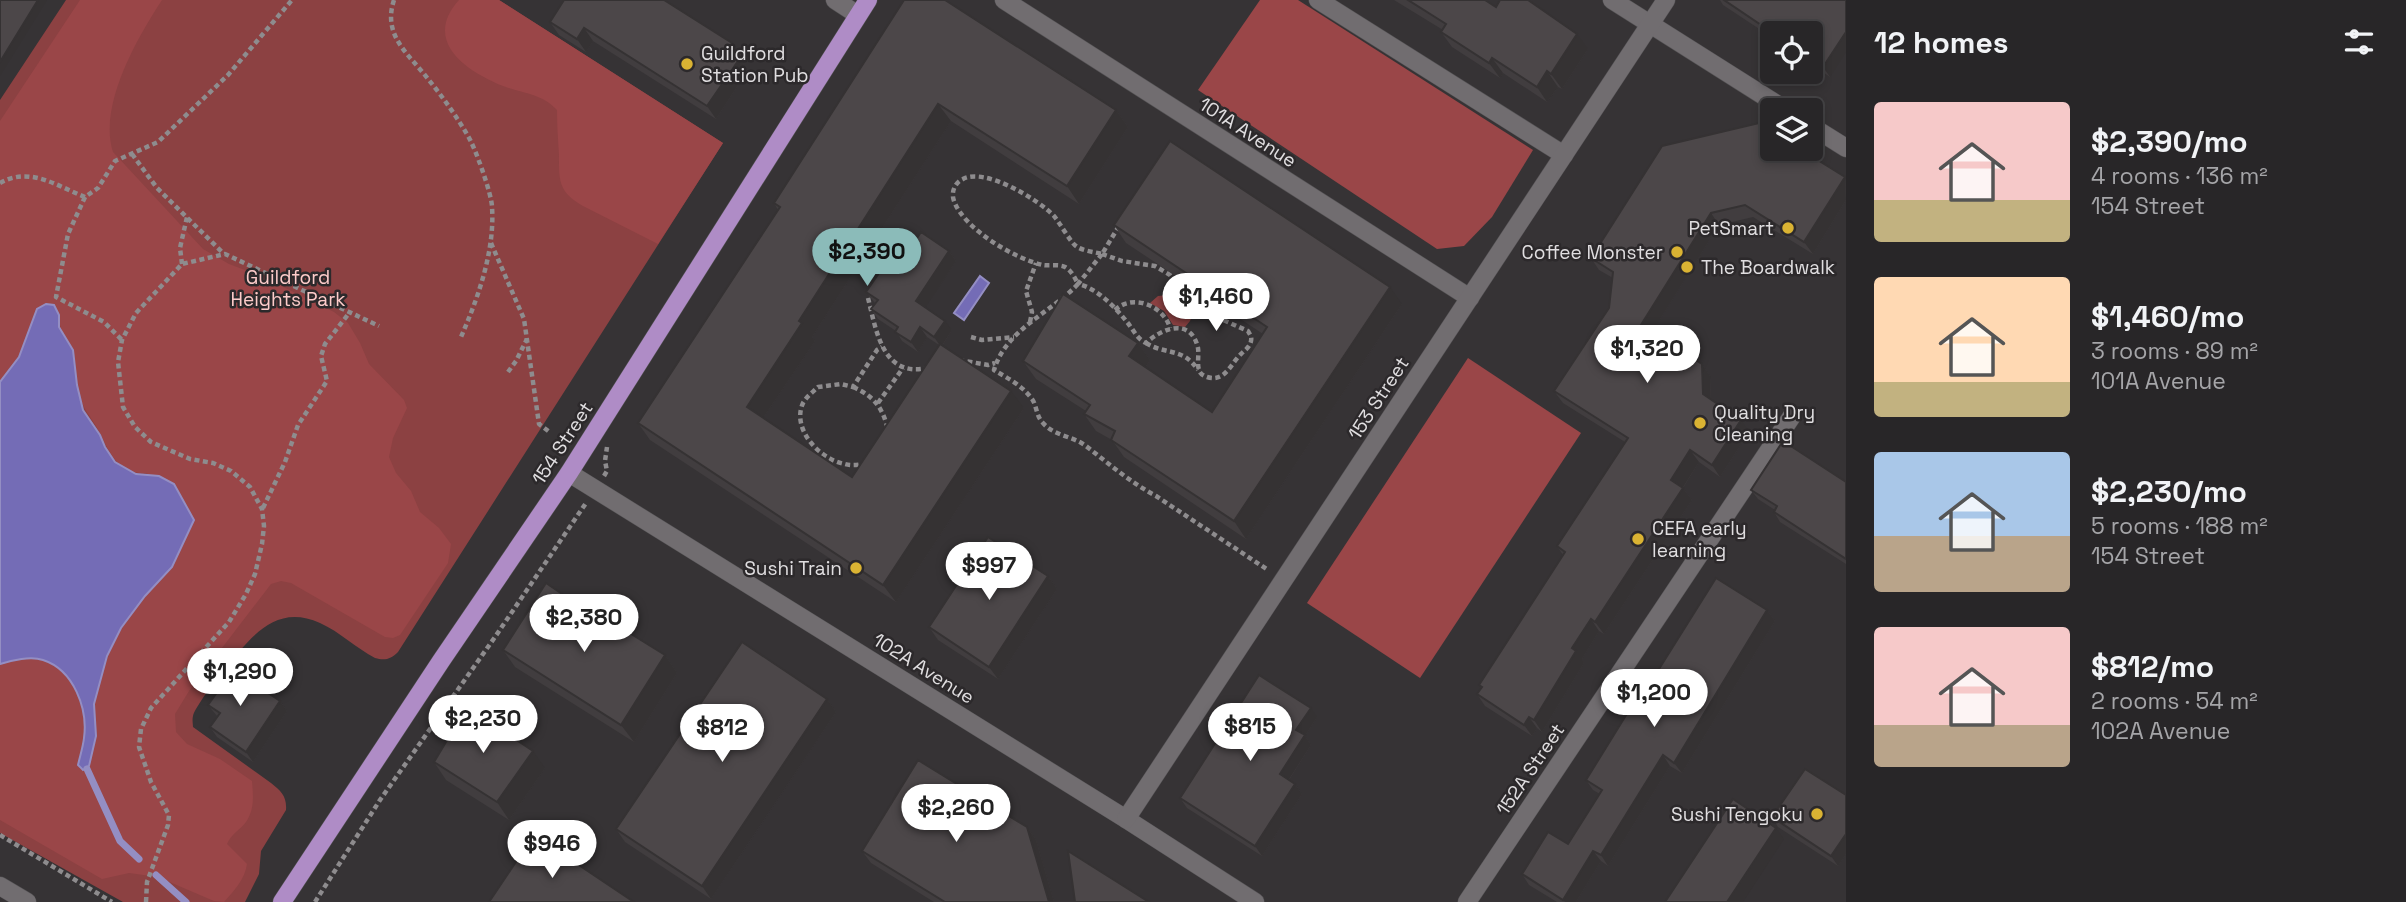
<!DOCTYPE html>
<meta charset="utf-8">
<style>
:root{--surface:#282628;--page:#343234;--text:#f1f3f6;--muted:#a5a5a8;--line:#444345;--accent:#8bbbb9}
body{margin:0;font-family:"Space Grotesk",sans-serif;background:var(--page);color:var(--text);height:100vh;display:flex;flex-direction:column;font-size:26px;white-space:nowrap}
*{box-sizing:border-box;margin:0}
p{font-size:23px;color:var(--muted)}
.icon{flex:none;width:38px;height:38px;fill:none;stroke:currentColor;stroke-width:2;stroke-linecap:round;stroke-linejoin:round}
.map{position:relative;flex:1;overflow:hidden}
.sheet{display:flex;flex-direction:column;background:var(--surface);width:560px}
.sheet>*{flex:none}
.tools{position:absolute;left:1760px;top:21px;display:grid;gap:14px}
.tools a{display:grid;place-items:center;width:63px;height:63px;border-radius:7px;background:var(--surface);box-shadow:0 4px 10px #0003,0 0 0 2px var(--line);font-size:35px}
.price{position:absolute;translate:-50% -60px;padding:0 16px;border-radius:24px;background:#fff;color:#222;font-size:23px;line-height:46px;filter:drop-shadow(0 2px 4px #0008)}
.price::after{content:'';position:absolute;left:50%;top:42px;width:21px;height:16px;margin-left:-10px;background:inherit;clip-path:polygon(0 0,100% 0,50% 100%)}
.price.current{background:var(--accent);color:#111}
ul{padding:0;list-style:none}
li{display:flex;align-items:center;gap:21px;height:175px;padding:0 28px}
li span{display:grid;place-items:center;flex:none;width:196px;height:140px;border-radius:7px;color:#555}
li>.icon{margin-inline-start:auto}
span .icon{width:84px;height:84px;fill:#fffc;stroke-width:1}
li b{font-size:30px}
h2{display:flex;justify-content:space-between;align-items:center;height:84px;padding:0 28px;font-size:30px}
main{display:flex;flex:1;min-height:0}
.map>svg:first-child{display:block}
.green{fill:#8c4142}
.forest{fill:#9a4648}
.water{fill:#746cb6;stroke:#948ec3;stroke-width:2}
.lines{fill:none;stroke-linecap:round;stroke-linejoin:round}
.stream{stroke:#948ec3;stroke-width:7}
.minor-casing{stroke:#545254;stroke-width:19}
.major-casing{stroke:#545254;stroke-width:19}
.path{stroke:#8e8c8e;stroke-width:4.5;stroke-dasharray:5 3.5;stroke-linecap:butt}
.minor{stroke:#716d70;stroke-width:18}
.major{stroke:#af8cc6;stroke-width:18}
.wall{fill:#413d3f}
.shaded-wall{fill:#353233}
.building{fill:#4c4749;stroke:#353233;stroke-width:2}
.poi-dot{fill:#dab333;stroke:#2c292b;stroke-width:2.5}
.labels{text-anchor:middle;stroke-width:5;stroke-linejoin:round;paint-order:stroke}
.poi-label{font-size:19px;fill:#e0dee0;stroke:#2c292b;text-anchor:start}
.street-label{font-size:19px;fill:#e0dee0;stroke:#2c292b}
.park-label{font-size:19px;fill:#feccca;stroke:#2c292b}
</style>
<main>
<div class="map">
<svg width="1846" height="902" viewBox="0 0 1846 902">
<rect width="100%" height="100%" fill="#363335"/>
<g class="green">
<path d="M66 0H499L723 143 398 652C391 659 385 661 375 658 356 648 340 632 320 623 274 602 249 640 223 671 216 680 195 707 193 716 192 720 193 724 193 727L271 783C281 791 287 796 286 810L261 851 259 874 245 902H123L0 833V100Z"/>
<path d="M1168 295 1185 302 1194 311 1190 321 1185 327 1173 325 1164 311 1150 303 1158 296Z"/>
</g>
<g class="forest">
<path d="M80 0H162C137 38 98 106 113 152L203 249 229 264 263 277 334 312 348 323 360 343 369 364 404 400 407 408 393 438 389 457 396 473 411 491 420 512 439 528 451 544 448 563 400 635 393 638 385 637 291 583 281 581 271 584 189 691 175 714 176 732 187 744 220 759 252 781C253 795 255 809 246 822 240 830 231 834 227 844L247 864C245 879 234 891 224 902L214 901 158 877 129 873 102 879 0 820V664C12 660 31 656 44 660 74 670 88 709 84 738 83 747 80 756 78 765L80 769H87C97 748 92 727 94 705 95 697 98 688 101 679 113 631 139 602 172 567L147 473C120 475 111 456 101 435 91 415 83 412 77 387 75 375 77 360 72 349 66 334 59 333 59 315L29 334 19 357 0 382V121Z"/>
<path d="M459 0H499L723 143 658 244 583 206C558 192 559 180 559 155 558 140 557 125 557 110 541 93 523 94 503 86 466 71 422 41 459 0Z"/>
<path d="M1260 0H1298L1533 150 1492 217 1464 246 1437 249 1198 90Z"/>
<path d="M1468 358 1581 433 1420 678 1307 603Z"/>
</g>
<g class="water">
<path d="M980 276 989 283 964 320 954 313Z"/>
<path d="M46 304 54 305 59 315V327L73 350 77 385 83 410 100 435 105 447 115 462 136 474 159 476 174 484 194 520 172 567 145 596 121 628 107 656 94 704 96 736 89 766 83 770 78 765C80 756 83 747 84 738 88 709 74 670 43 660 31 656 12 660 0 664V382L19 357 37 309Z"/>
</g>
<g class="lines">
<g class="stream">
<path d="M87 769 120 841 139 859"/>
<path d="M156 875 186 902"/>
</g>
<defs>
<g id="minor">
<path d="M835 0 858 15"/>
<path d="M1004 0 1470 298"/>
<path d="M1318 0 1564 155"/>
<path d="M1612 0 1786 110"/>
<path d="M1811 126 1846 148"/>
<path d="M569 473 1126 819 1255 902"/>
<path d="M1126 819 1666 0"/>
<path d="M0 886 27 902"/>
<path d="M1467 902 1792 416"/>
</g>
<path id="major" d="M282 902 441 661 569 473 868 0"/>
</defs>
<use href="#minor" class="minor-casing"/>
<use href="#major" class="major-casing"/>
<g class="path">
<path d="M394 0C382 36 409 54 428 79 442 96 457 117 468 136 475 147 492 195 492 207 495 251 478 298 461 337"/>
<path d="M132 154 157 188 224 254"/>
<path d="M0 183C30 166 57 186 85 197L98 188 115 161 158 142 228 75 292 0"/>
<path d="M85 197 68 234 56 297 104 322 122 340"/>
<path d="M1119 226 1102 254C1095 252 1082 251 1076 246 1071 243 1060 223 1054 216 1039 200 985 167 963 179 954 183 951 193 954 201 964 229 1015 259 1043 265 1050 266 1059 264 1065 267 1071 270 1075 278 1078 284 1052 312 1006 329 994 370 1007 378 1022 385 1032 399 1037 406 1036 416 1043 423 1054 436 1073 436 1086 446 1109 464 1130 482 1156 496L1268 570"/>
<path d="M491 243 524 319 539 424 551 433"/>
<path d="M1102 254 1122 261 1155 266 1170 275 1188 300 1196 308 1248 331C1250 335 1252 336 1251 341 1250 347 1245 350 1241 354 1231 363 1225 383 1207 377 1204 376 1200 374 1199 370 1197 364 1199 355 1198 348 1191 317 1162 328 1146 343 1137 339 1133 329 1127 322 1115 307 1097 288 1078 284Z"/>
<path d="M182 264 180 248 187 217"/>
<path d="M868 298C876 329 882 378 927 368"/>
<path d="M1115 310C1133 293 1164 306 1170 328"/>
<path d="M1030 322 1032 312 1026 291 1036 263"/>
<path d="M971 337 982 340 1014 337"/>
<path d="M1146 343C1165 355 1183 347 1198 370"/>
<path d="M959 360 988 365 995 363"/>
<path d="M508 372 516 361 527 339"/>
<path d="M853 387C874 396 883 408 888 430"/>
<path d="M878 403 903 368"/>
<path d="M867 463C859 465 852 466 845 464 820 460 791 429 803 403 807 396 813 392 818 387L841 384 853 387 877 350 882 347"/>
<path d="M604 476 607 471 605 461 607 447"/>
<path d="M263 508 285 462 298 425 327 381 321 356 325 344 350 312"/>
<path d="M0 835 112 902"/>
<path d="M146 902 147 882 168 825 169 815 151 782 139 747 141 729 151 708 229 622 246 594 255 574 262 544 264 526 262 509 250 487 231 471 213 463 190 459 151 442 135 427 123 407 118 362 122 340 136 313 182 264 225 254 379 326"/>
<path d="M315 902 380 800 495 637 586 503"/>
</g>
<use href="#minor" class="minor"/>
<use href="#major" class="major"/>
</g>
<g class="wall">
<path d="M904 0 1116 110 1128 127 1079 204 951 121 812 337 815 341 763 418 852 477 939 345 927 337 918 352 902 341 896 331 878 319 871 309 875 303 866 292 900 264 949 251 956 261 925 307 952 330 942 346 1024 408 896 602 650 440 638 423 778 210 774 203Z"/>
<path d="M1394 0H1485L1496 7 1588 49 1562 89 1558 87 1547 102 1503 73 1500 78 1452 47 1441 32 1443 30Z"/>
<path d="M1720 0H1846L1830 77 1811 64V33H1773V38L1723 5Z"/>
<path d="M550 22 732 43 741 55 746 73 716 119 593 41 586 52 559 35Z"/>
<path d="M1662 146 1845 177 1846 200 1813 254 1753 217 1719 225 1652 332 1702 364 1710 376 1711 400 1749 432 1720 477 1699 462 1683 488 1692 500 1604 634 1599 631 1582 659 1584 663 1542 732 1537 728 1532 736 1485 706 1477 694 1481 688 1479 685 1563 555 1557 546 1625 442 1563 403 1554 391 1609 308 1613 278 1599 270 1591 258Z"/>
<path d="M1114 225 1402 304 1246 539 1124 457 1112 440 1096 431 1084 414 1086 411 1036 379 1023 361 1138 343 1150 360 1145 368 1212 412 1263 334 1126 243Z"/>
<path d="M1846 482V564L1780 522 1774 512 1775 510 1758 499 1751 490Z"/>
<path d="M1048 576 1057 589 998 679 938 640 929 627Z"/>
<path d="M1767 610 1775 621 1682 773 1670 766 1608 866 1601 861 1576 902H1557L1529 885 1522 874 1568 844 1600 794 1593 790 1586 780 1652 680Z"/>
<path d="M612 628 665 655 677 673 634 742 515 667 503 650Z"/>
<path d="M210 686 280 701 287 711 253 762 217 737 210 727 217 716 208 705 216 694Z"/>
<path d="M827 699 836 712 711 899 625 842 616 829Z"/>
<path d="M1317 717 1305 736 1311 745 1289 780 1295 784 1302 794 1262 856 1187 808 1180 798Z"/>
<path d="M434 762 545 768 509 820 446 780Z"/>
<path d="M1846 795V854L1838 866 1778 827 1772 817Z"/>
<path d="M1027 827 1036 840 1054 902H934L871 863 862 851Z"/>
</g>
<g class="shaded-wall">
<path d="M38 0H47L0 76V62Z"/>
<path d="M584 28 593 41 586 52 577 39Z"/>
<path d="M1846 32V52L1830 77 1823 67Z"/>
<path d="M1577 34 1588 49 1562 89 1551 74Z"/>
<path d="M732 43 741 55 746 73 716 119 707 106Z"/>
<path d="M1492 58 1503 73 1500 78 1489 63Z"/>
<path d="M1547 71 1558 87 1547 102 1537 87Z"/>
<path d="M938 104 951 121 812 337 815 341 759 424 747 407 799 321Z"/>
<path d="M1116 110 1128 127 1079 204 1067 186Z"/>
<path d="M1845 177 1846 200 1813 254 1804 242Z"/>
<path d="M1711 213 1719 225 1649 337 1641 325Z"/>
<path d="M949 251 956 261 923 311 916 301Z"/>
<path d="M1390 287 1402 304 1246 539 1234 521Z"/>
<path d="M945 321 952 330 941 347 934 337Z"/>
<path d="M920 327 927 337 918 352 911 342Z"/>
<path d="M1138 343 1150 360 1141 374 1129 356Z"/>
<path d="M1702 364 1710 376 1711 406 1703 394Z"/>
<path d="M1011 391 1024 408 896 602 883 585Z"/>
<path d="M1741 420 1749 432 1720 477 1712 465Z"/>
<path d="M1690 450 1699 462 1680 492 1671 480Z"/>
<path d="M1683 488 1692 500 1604 634 1595 622Z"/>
<path d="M1048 576 1057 589 998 679 989 667Z"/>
<path d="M1767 610 1775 621 1682 773 1674 763Z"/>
<path d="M1591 619 1599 631 1582 659 1584 663 1542 732 1534 720 1572 648Z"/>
<path d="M665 655 677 673 634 742 621 725Z"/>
<path d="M827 699 836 712 711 899 702 886Z"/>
<path d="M280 701 287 711 253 762 246 752Z"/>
<path d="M1311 708 1317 717 1305 736 1311 745 1286 784 1280 774 1296 730Z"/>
<path d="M1529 717 1537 728 1532 736 1524 725Z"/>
<path d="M533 751 545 768 509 820 497 802Z"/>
<path d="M1663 755 1670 766 1608 866 1601 855Z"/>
<path d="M1295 784 1302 794 1262 856 1255 846Z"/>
<path d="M1027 827 1036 840 1054 902H1049Z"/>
<path d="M1776 828 1784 839 1743 902H1727Z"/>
<path d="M1846 834V854L1838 866 1831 856Z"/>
<path d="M1593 851 1601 861 1576 902H1565L1563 900Z"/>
</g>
<g class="building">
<path d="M0 0H38L0 62Z"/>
<path d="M564 0H664L732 43 738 61 707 106 584 28 577 39 550 22Z"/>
<path d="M904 0H945L1116 110 1067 186 938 104 799 321 802 323 747 407 852 477 940 344 1011 391 883 585 638 423 780 207 774 203Z"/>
<path d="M1408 0H1485L1496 7 1500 0H1528L1577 34 1551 74 1547 71 1537 87 1492 58 1489 63 1441 32 1446 24Z"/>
<path d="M1724 0H1846V32L1823 67 1811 59V33H1773Z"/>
<path d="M1759 123 1773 132V149H1800L1845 177 1804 242 1745 205 1711 213 1641 325 1702 364 1703 394 1741 420 1712 465 1690 450 1671 480 1683 488 1595 622 1591 619 1572 648 1576 651 1534 720 1529 717 1524 725 1477 694 1482 687 1479 685 1565 552 1557 546 1628 438 1554 391 1609 308 1613 272 1591 258 1662 146Z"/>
<path d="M1170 141 1390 287 1234 521 1111 440 1115 431 1084 414 1090 405 1023 361 1063 294 1138 343 1129 356 1212 412 1267 327 1114 225Z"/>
<path d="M921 232 949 251 916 301 945 321 934 337 920 327 911 342 895 332 898 327 871 309 878 300 866 292 890 257 900 264Z"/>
<path d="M1783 441 1846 482V559L1774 512 1777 506 1751 490Z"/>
<path d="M988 537 1048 576 989 667 929 627Z"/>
<path d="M1716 578 1767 610 1674 763 1663 755 1601 855 1593 851 1563 900 1522 874 1548 832 1568 844 1602 790 1586 780 1649 678 1652 680Z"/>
<path d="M546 583 612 628 615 624 665 655 621 725 503 650Z"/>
<path d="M742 642 827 699 702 886 616 829Z"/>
<path d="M225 664 280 701 246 752 210 727 220 713 208 705 218 691 210 686Z"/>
<path d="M1259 675 1311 708 1296 730 1305 735 1280 774 1295 784 1255 846 1180 798Z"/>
<path d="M467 707 533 751 497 802 434 762Z"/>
<path d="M918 760 1027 827 1049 902H945L862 851Z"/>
<path d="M1805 769 1846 795V834L1831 856 1772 817Z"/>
<path d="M1733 799 1776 828 1727 902H1665Z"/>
<path d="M534 835 634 902H489Z"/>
<path d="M1068 851 1149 902H1075Z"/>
</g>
<g class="poi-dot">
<circle cx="687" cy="64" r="7"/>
<circle cx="1788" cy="228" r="7"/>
<circle cx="1677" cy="252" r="7"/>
<circle cx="1687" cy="267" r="7"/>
<circle cx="1700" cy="423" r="7"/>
<circle cx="1638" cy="539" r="7"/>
<circle cx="856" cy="568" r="7"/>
<circle cx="1817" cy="814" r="7"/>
</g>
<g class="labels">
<g class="poi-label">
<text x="701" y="60">Guildford<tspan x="701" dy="22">Station Pub</tspan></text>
<text x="1774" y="235" text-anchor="end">PetSmart</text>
<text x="1663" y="259" text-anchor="end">Coffee Monster</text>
<text x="1701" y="274">The Boardwalk</text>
<text x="1714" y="419">Quality Dry<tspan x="1714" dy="22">Cleaning</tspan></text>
<text x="1652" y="535">CEFA early<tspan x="1652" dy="22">learning</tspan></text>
<text x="842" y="575" text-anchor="end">Sushi Train</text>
<text x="1803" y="821" text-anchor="end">Sushi Tengoku</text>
</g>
<g class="street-label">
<text transform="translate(1248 132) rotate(33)" y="7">101A Avenue</text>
<text transform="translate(1378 398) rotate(-57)" y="7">153 Street</text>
<text transform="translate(562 443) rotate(-57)" y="7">154 Street</text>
<text transform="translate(924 668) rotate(32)" y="7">102A Avenue</text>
<text transform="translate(1530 769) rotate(-56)" y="7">152A Street</text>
</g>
<g class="park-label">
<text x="288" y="284">Guildford<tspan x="288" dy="22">Heights Park</tspan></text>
</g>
</g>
</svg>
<div class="tools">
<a><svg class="icon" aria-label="locate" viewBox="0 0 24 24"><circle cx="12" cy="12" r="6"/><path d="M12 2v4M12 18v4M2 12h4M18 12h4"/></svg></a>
<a><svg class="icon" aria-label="layers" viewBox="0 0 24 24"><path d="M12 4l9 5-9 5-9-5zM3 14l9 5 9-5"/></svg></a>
</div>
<b class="price current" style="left:867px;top:288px">$2,390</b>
<b class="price" style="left:1216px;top:333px">$1,460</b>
<b class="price" style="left:1647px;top:385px">$1,320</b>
<b class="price" style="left:989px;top:602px">$997</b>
<b class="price" style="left:584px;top:654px">$2,380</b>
<b class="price" style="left:240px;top:708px">$1,290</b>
<b class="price" style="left:1654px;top:729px">$1,200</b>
<b class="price" style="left:483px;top:755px">$2,230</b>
<b class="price" style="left:1250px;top:763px">$815</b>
<b class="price" style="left:722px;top:764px">$812</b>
<b class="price" style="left:956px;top:844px">$2,260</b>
<b class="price" style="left:552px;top:880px">$946</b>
</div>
<section class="sheet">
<h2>12 homes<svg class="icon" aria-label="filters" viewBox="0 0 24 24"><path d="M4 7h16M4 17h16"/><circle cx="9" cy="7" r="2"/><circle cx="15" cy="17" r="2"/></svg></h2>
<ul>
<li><span style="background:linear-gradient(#f6c9c9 70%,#c2b280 0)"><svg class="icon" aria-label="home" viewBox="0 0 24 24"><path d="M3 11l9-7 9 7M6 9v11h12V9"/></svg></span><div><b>$2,390/mo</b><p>4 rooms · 136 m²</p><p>154 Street</p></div></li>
<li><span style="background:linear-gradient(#ffd9b3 75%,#c2b280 0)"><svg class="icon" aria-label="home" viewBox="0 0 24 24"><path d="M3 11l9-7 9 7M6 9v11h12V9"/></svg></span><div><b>$1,460/mo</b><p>3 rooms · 89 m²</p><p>101A Avenue</p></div></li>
<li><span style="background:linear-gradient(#a9c7e8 60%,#b9a48a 0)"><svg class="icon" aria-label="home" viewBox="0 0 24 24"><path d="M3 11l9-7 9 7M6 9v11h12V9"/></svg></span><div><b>$2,230/mo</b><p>5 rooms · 188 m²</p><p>154 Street</p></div></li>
<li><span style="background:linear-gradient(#f6c9c9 70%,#b9a48a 0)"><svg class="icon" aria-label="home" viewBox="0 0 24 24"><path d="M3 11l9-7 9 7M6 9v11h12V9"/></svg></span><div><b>$812/mo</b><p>2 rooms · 54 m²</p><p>102A Avenue</p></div></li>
</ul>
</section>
</main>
